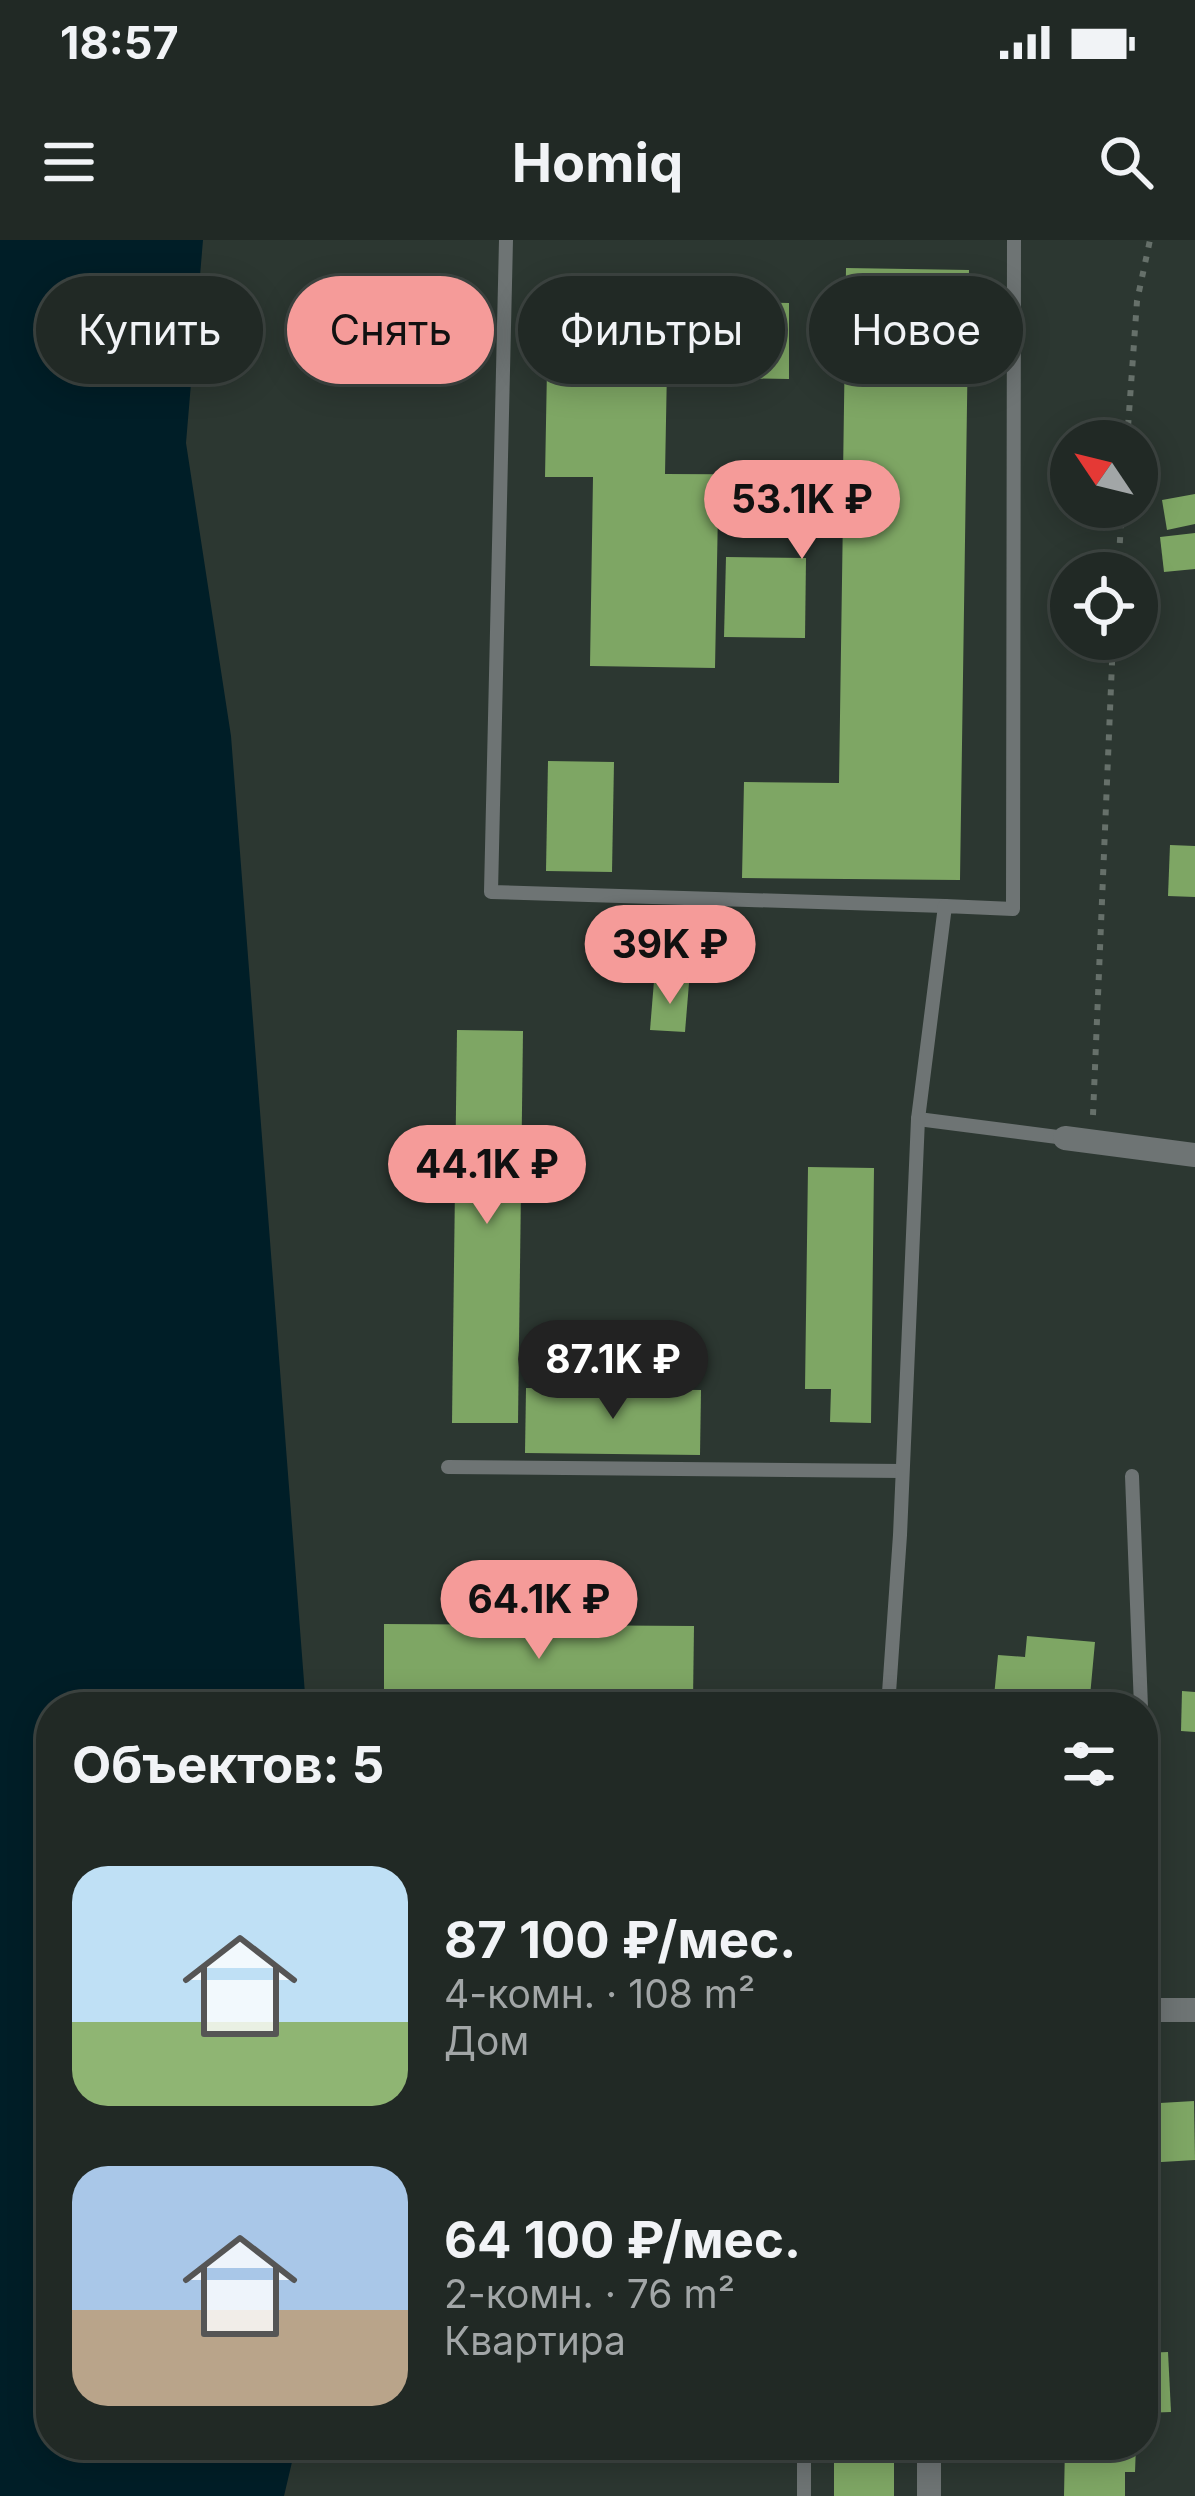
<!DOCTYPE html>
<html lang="ru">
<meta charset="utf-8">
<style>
:root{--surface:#212925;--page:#29312d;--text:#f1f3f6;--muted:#a2a6a7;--line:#3e4542;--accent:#f59b99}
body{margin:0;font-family:Inter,sans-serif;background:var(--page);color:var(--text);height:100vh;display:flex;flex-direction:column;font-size:45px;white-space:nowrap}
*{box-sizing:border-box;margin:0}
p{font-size:39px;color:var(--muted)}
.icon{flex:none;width:66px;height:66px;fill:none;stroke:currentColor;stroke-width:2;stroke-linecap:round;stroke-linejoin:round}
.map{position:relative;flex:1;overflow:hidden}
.side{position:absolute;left:36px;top:1452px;width:1122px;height:768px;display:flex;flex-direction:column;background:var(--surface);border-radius:48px;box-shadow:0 6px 30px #0003,0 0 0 3px var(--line)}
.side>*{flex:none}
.hud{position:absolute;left:36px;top:36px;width:1125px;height:108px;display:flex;gap:24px}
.needle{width:78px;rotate:305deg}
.tools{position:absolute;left:1050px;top:180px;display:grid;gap:24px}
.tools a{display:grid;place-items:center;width:108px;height:108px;border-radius:50%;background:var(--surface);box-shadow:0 6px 30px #0003,0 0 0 3px var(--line);font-size:60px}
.price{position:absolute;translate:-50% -102px;padding:0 27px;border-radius:42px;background:var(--accent);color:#111;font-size:39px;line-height:78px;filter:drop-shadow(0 3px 6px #0008)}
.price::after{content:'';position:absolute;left:50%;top:72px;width:36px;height:27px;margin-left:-18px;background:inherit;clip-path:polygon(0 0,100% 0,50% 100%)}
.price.on{background:#222;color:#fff}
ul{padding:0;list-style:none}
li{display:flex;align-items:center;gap:36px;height:300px;padding:0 36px}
li span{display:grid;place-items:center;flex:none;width:336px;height:240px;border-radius:36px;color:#555}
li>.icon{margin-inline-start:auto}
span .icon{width:144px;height:144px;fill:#fffc;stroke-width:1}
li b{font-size:51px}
h2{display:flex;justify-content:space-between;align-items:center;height:144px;padding:0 36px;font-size:51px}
.chip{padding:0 42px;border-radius:54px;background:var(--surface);box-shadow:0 6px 30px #0003,0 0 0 3px var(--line);font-size:42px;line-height:108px}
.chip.on{background:var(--accent);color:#111}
.status{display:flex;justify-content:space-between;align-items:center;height:84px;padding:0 60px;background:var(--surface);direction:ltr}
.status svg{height:33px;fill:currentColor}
header{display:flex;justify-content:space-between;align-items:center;height:156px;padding:0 36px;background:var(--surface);font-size:54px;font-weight:700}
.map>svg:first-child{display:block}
.water{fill:#001e27}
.building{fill:#7ea664}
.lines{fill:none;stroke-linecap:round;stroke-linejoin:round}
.path{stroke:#66706a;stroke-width:6;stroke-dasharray:6 9;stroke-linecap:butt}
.service{stroke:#6e7474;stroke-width:14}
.minor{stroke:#6e7474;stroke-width:24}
</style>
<div class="status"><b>18:57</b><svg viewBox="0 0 49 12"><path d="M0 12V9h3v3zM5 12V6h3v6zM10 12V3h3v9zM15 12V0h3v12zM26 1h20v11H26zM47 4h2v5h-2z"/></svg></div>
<header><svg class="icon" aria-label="menu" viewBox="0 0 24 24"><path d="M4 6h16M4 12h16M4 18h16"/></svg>Homiq<svg class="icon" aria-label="search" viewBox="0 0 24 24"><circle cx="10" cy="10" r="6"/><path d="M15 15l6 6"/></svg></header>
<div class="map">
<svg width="1195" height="2256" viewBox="0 0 1195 2256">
<rect width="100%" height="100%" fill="#2c3731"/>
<path class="water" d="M0 0H203L186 203 231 496 306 1467H51V2205H296L284 2256H0Z"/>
<g class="building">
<path d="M846 28 969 30 960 640 742 638 744 542 839 543 843 273 718 271 715 428 590 426 593 237H545L548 74 668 75 665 234 843 235Z"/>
<path d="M720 62 789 63V139L719 138Z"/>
<path d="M1195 254V284L1167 290 1162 260Z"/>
<path d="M1195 293V329L1164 332 1160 297Z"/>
<path d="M726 317 806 318 805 398 724 397Z"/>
<path d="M548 521 614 522 612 632 546 631Z"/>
<path d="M1170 605 1195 606V657L1168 656Z"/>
<path d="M654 741 689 743 685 792 650 790Z"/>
<path d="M457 790 523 791 518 1183H452Z"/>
<path d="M808 927 874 928 871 1183 830 1182 831 1149H805Z"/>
<path d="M526 1148 701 1150 700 1215 525 1213Z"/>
<path d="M384 1384 694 1386 693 1460 384 1458Z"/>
<path d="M1027 1396 1095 1402 1089 1467H993L998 1415 1025 1417Z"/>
<path d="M1182 1451 1195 1452V1492L1181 1491Z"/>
<path d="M1194 1861 1195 1920 1145 1923 1143 1864Z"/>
<path d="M1168 2112 1171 2172 1143 2173V2113Z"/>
<rect x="834" y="2205" width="60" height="51"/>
<path d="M1065 2205H1136L1135 2232H1125V2256H1064Z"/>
</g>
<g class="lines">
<g class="path">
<path d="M1127 201 1137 61 1150 0"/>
<path d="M1118 333 1122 267"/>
<path d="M1093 875 1113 399"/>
</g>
<g class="service">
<path d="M506 0 491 652 945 666"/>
<path d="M918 879 1065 898"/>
<path d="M448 1227 902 1231"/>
<path d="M1132 1236 1141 1467"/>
<path d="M888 1467 900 1295 918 879 945 666 1013 669 1014 0"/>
<path d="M1143 1508 1153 1770"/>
<path d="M804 2205V2256"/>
</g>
<g class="minor">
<path d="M1065 898 1195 915"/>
<path d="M1143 1770H1195"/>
<path d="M929 2205V2256"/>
</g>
</g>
</svg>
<div class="tools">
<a><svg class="needle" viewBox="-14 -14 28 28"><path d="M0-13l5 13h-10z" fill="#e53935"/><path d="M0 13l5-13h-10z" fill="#a2a6a7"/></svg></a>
<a><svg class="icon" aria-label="locate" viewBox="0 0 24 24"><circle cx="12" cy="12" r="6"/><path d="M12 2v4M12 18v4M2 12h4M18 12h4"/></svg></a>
</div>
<b class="price" style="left:802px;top:322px">53.1K ₽</b>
<b class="price" style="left:670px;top:767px">39K ₽</b>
<b class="price" style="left:487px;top:987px">44.1K ₽</b>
<b class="price on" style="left:613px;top:1182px">87.1K ₽</b>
<b class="price" style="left:539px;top:1422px">64.1K ₽</b>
<div class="hud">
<a class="chip">Купить</a>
<a class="chip on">Снять</a>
<a class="chip">Фильтры</a>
<a class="chip">Новое</a>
</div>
<section class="side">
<h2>Объектов: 5<svg class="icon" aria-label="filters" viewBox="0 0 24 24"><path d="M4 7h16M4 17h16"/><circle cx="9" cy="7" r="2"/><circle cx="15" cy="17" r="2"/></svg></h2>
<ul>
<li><span style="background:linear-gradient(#bfe0f5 65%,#8fb573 0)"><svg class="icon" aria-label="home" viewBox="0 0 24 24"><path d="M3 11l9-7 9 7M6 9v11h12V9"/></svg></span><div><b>87 100 ₽/мес.</b><p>4-комн. · 108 m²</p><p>Дом</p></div></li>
<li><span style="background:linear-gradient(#a9c7e8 60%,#b9a48a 0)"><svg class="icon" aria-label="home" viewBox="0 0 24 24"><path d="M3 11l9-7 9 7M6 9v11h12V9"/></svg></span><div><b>64 100 ₽/мес.</b><p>2-комн. · 76 m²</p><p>Квартира</p></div></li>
</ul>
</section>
</div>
